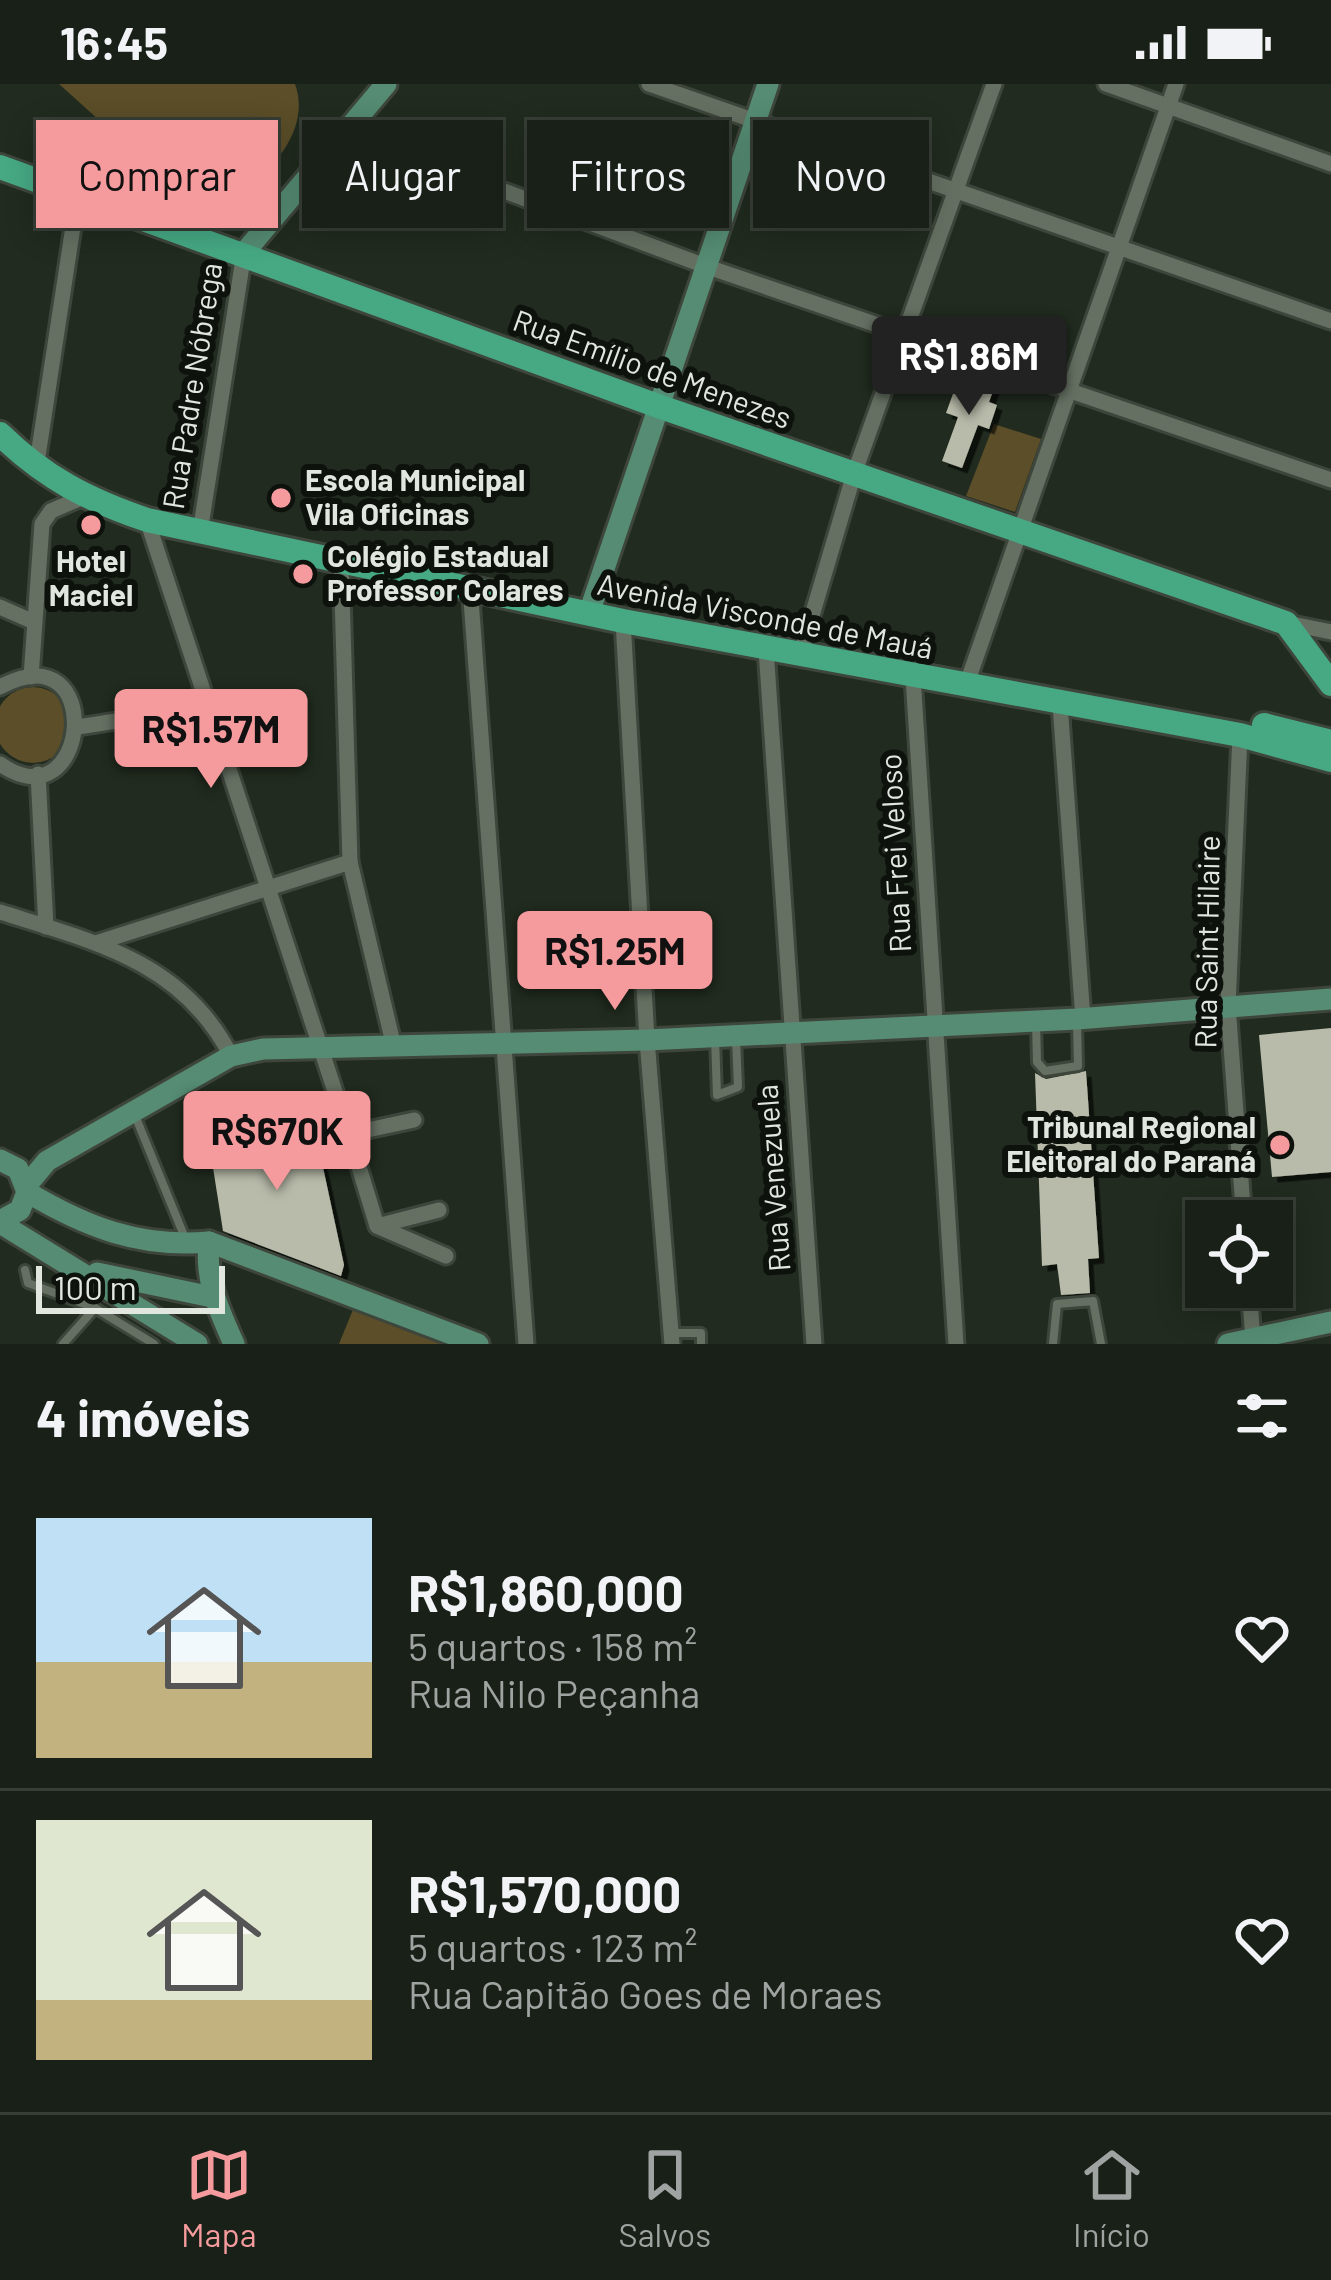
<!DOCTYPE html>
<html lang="pt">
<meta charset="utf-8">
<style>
:root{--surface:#192017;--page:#262d24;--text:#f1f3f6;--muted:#9fa3a1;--line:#373e36;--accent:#f59b9d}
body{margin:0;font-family:Barlow,sans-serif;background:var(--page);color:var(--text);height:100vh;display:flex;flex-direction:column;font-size:45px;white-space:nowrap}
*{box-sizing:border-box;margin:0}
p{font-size:39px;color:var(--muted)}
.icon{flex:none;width:66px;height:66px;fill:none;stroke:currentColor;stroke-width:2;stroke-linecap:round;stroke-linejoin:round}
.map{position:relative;height:1260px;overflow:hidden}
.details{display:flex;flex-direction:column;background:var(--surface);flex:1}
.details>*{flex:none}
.top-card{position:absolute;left:36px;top:36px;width:1260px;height:108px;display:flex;gap:24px}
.controls{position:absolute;left:1185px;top:1116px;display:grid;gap:24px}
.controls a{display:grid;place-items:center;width:108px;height:108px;border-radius:0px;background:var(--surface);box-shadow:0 6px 30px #0003,0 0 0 3px var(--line);font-size:60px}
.scale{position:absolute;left:36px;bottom:30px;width:189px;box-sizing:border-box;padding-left:12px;border:6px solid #e1e7df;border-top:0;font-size:33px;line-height:42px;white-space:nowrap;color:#e1e7df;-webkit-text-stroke:9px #0e120d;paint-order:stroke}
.price{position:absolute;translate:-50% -102px;padding:0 27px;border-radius:12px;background:var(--accent);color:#111;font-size:39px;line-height:78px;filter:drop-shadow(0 3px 6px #0008)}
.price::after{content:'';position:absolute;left:50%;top:72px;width:36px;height:27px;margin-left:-18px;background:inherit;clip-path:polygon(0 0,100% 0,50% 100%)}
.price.active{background:#222;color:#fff}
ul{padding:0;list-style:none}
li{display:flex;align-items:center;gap:36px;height:300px;padding:0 36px}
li+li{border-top:3px solid var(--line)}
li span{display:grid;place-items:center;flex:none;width:336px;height:240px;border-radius:0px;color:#555}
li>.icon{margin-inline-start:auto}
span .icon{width:144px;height:144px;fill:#fffc;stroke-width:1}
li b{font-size:51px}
h2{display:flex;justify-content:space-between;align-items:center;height:144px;padding:0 36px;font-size:51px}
.chip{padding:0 42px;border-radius:0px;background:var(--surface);box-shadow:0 6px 30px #0003,0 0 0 3px var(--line);font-size:42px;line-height:108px}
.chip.active{background:var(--accent);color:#111}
.status{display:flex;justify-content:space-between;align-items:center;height:84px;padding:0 60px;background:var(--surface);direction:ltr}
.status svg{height:33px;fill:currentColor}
.tab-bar{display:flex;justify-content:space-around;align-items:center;height:168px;border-top:3px solid var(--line);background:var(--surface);font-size:33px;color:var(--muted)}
.tab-bar a{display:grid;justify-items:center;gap:6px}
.tab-bar .active{color:var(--accent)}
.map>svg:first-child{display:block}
.green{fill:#5b4e28}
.building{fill:#b8bba9;filter:url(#shadow)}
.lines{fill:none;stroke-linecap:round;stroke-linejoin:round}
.lane-casing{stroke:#3e463c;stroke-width:14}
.street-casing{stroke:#3e463c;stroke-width:21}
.secondary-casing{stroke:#3e463c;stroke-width:27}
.primary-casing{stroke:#3e463c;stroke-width:30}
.lane{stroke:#657062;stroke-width:8}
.street{stroke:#657062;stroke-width:15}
.secondary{stroke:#558c73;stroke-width:21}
.primary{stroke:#46a984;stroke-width:24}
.poi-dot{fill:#f59b9d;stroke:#0e120d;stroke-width:4.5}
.labels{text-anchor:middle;stroke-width:12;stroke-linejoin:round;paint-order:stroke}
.street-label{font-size:30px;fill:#e1e7df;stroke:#0e120d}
.poi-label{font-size:30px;font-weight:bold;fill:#e1e7df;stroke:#0e120d;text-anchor:start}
</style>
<div class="status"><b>16:45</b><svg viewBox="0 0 49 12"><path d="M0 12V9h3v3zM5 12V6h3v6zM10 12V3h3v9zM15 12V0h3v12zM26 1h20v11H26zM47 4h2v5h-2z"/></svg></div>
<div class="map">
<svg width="1331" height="1260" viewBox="0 0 1331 1260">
<defs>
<filter id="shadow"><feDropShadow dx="5.5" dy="5.5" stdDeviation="0" flood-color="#0009"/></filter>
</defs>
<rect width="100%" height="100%" fill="#212b1f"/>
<g class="green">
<path d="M59 0H295C315 54 252 113 202 120L182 111Z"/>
<path d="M994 340 1041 355 1015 428 966 412Z"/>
<circle cx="33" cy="641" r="38"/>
<path d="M354 1223 464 1260H339Z"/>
</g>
<g class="building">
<path d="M975 291 996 299 989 318 997 321 989 345 978 341 962 384 942 377 958 333 946 329 954 307 967 311Z"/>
<path d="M1331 944V1088L1272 1093 1259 951Z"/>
<path d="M1086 987 1099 1174 1088 1175 1090 1209 1061 1211 1057 1180 1042 1182 1035 989 1046 995Z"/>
<path d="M313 1037 344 1181 341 1192 223 1147 208 1052Z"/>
</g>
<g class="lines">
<defs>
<g id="lane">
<path d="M1036 938 1037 978 1045 987 1078 982 1077 940"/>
<path d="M715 954 717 1011 738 1003 736 954"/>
<path d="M134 1029 185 1154"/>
<path d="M25 1186 28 1199 95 1224 154 1260"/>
<path d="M673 1249H701V1260"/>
<path d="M63 1260 95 1224"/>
<path d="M1053 1260 1057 1220 1093 1217 1101 1260"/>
</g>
<g id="street">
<path d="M649 0 1331 237"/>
<path d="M1106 0 1331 80"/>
<path d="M346 48 708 183 1331 396"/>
<path d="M36 385 78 110"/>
<path d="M147 436 349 1050 414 1036"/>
<path d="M200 448 244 169"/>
<path d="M341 477 350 778 394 963"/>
<path d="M470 502 526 1260"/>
<path d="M0 523 34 538"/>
<path d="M623 537 647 956 672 1260"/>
<path d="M1287 539 1331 548"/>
<path d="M766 565 814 1260"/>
<path d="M800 572 854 390 994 0"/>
<path d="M31 593 42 440 51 427 81 414"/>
<path d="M913 593 956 1260"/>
<path d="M966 602 1176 0"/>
<path d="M0 603C108 545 90 743 0 680"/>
<path d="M1060 620 1083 935"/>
<path d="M78 643 212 622"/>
<path d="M1240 651 1228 921 1244 1137"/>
<path d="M38 690 46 843"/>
<path d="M0 828C95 858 183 878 231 972"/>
<path d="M96 859 350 778"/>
<path d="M349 1050 377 1142 446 1172"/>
<path d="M377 1142 439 1126"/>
<path d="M1249 1203 1253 1256"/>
</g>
<g id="secondary">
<path d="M244 169 386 0"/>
<path d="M589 529 768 0"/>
<path d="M0 1076 18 1085 27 1108 20 1126 0 1137"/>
<path d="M26 1102 47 1077 231 972 263 965 647 956 1077 935 1331 915"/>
<path d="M27 1108C86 1143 139 1164 209 1158L478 1260"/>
<path d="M0 1139 197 1260"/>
<path d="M209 1158C205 1197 218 1224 234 1260"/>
<path d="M97 1189 212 1213"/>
<path d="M1228 1260 1331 1238"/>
</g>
<g id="primary">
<path d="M0 83 658 322 1286 539 1331 600"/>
<path d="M0 350C45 394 88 416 147 436L623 537 1240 651 1331 676"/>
<path d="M1264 641 1331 658"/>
</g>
</defs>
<use href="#lane" class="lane-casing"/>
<use href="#street" class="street-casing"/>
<use href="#secondary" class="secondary-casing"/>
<use href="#primary" class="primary-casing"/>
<use href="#lane" class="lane"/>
<use href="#street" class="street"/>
<use href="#secondary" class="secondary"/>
<use href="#primary" class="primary"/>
</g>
<g class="poi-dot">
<circle cx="281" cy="414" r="12"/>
<circle cx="91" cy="441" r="12"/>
<circle cx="303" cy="490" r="12"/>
<circle cx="1280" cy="1061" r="12"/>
</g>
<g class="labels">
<g class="street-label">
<text transform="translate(652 286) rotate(20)" y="10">Rua Emílio de Menezes</text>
<text transform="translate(193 302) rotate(-81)" y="10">Rua Padre Nóbrega</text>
<text transform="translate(765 533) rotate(11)" y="10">Avenida Visconde de Mauá</text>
<text transform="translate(896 769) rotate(-93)" y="10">Rua Frei Veloso</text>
<text transform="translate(1208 858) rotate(-89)" y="10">Rua Saint Hilaire</text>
<text transform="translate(774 1094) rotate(-94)" y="10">Rua Venezuela</text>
</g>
<g class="poi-label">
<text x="305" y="407">Escola Municipal<tspan x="305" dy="34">Vila Oficinas</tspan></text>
<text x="327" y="483">Colégio Estadual<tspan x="327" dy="34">Professor Colares</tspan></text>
<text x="91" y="488" text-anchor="middle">Hotel<tspan x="91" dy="34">Maciel</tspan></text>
<text x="1256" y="1054" text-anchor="end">Tribunal Regional<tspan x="1256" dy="34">Eleitoral do Paraná</tspan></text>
</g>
</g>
</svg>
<div class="controls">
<a><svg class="icon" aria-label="locate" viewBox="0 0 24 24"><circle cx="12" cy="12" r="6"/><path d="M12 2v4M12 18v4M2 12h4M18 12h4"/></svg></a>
</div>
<div class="scale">100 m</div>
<b class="price active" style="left:969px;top:334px">R$1.86M</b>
<b class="price" style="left:211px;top:707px">R$1.57M</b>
<b class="price" style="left:615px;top:929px">R$1.25M</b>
<b class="price" style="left:277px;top:1109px">R$670K</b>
<div class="top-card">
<a class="chip active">Comprar</a>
<a class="chip">Alugar</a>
<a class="chip">Filtros</a>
<a class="chip">Novo</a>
</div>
</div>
<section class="details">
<h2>4 imóveis<svg class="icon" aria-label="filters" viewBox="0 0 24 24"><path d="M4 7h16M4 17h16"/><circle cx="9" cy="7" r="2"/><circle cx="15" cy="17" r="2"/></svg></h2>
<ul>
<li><span style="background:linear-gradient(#bfe0f5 60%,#c2b280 0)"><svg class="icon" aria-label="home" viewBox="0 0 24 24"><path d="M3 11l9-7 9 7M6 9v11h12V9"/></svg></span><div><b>R$1,860,000</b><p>5 quartos · 158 m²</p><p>Rua Nilo Peçanha</p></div><svg class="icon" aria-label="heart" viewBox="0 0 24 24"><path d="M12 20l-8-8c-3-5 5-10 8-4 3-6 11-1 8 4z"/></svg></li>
<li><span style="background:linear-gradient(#dfe7d0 75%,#c2b280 0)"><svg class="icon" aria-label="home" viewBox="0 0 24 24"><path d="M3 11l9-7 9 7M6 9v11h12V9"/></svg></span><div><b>R$1,570,000</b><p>5 quartos · 123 m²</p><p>Rua Capitão Goes de Moraes</p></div><svg class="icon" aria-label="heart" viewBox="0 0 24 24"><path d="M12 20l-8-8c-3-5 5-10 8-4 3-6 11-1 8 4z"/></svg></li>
</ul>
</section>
<nav class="tab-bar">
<a class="active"><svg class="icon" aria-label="map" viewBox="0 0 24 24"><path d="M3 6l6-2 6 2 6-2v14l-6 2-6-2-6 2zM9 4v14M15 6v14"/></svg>Mapa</a>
<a><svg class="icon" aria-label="saved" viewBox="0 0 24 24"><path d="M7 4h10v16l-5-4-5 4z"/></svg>Salvos</a>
<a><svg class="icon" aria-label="home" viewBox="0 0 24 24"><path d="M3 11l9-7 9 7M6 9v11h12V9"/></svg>Início</a>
</nav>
